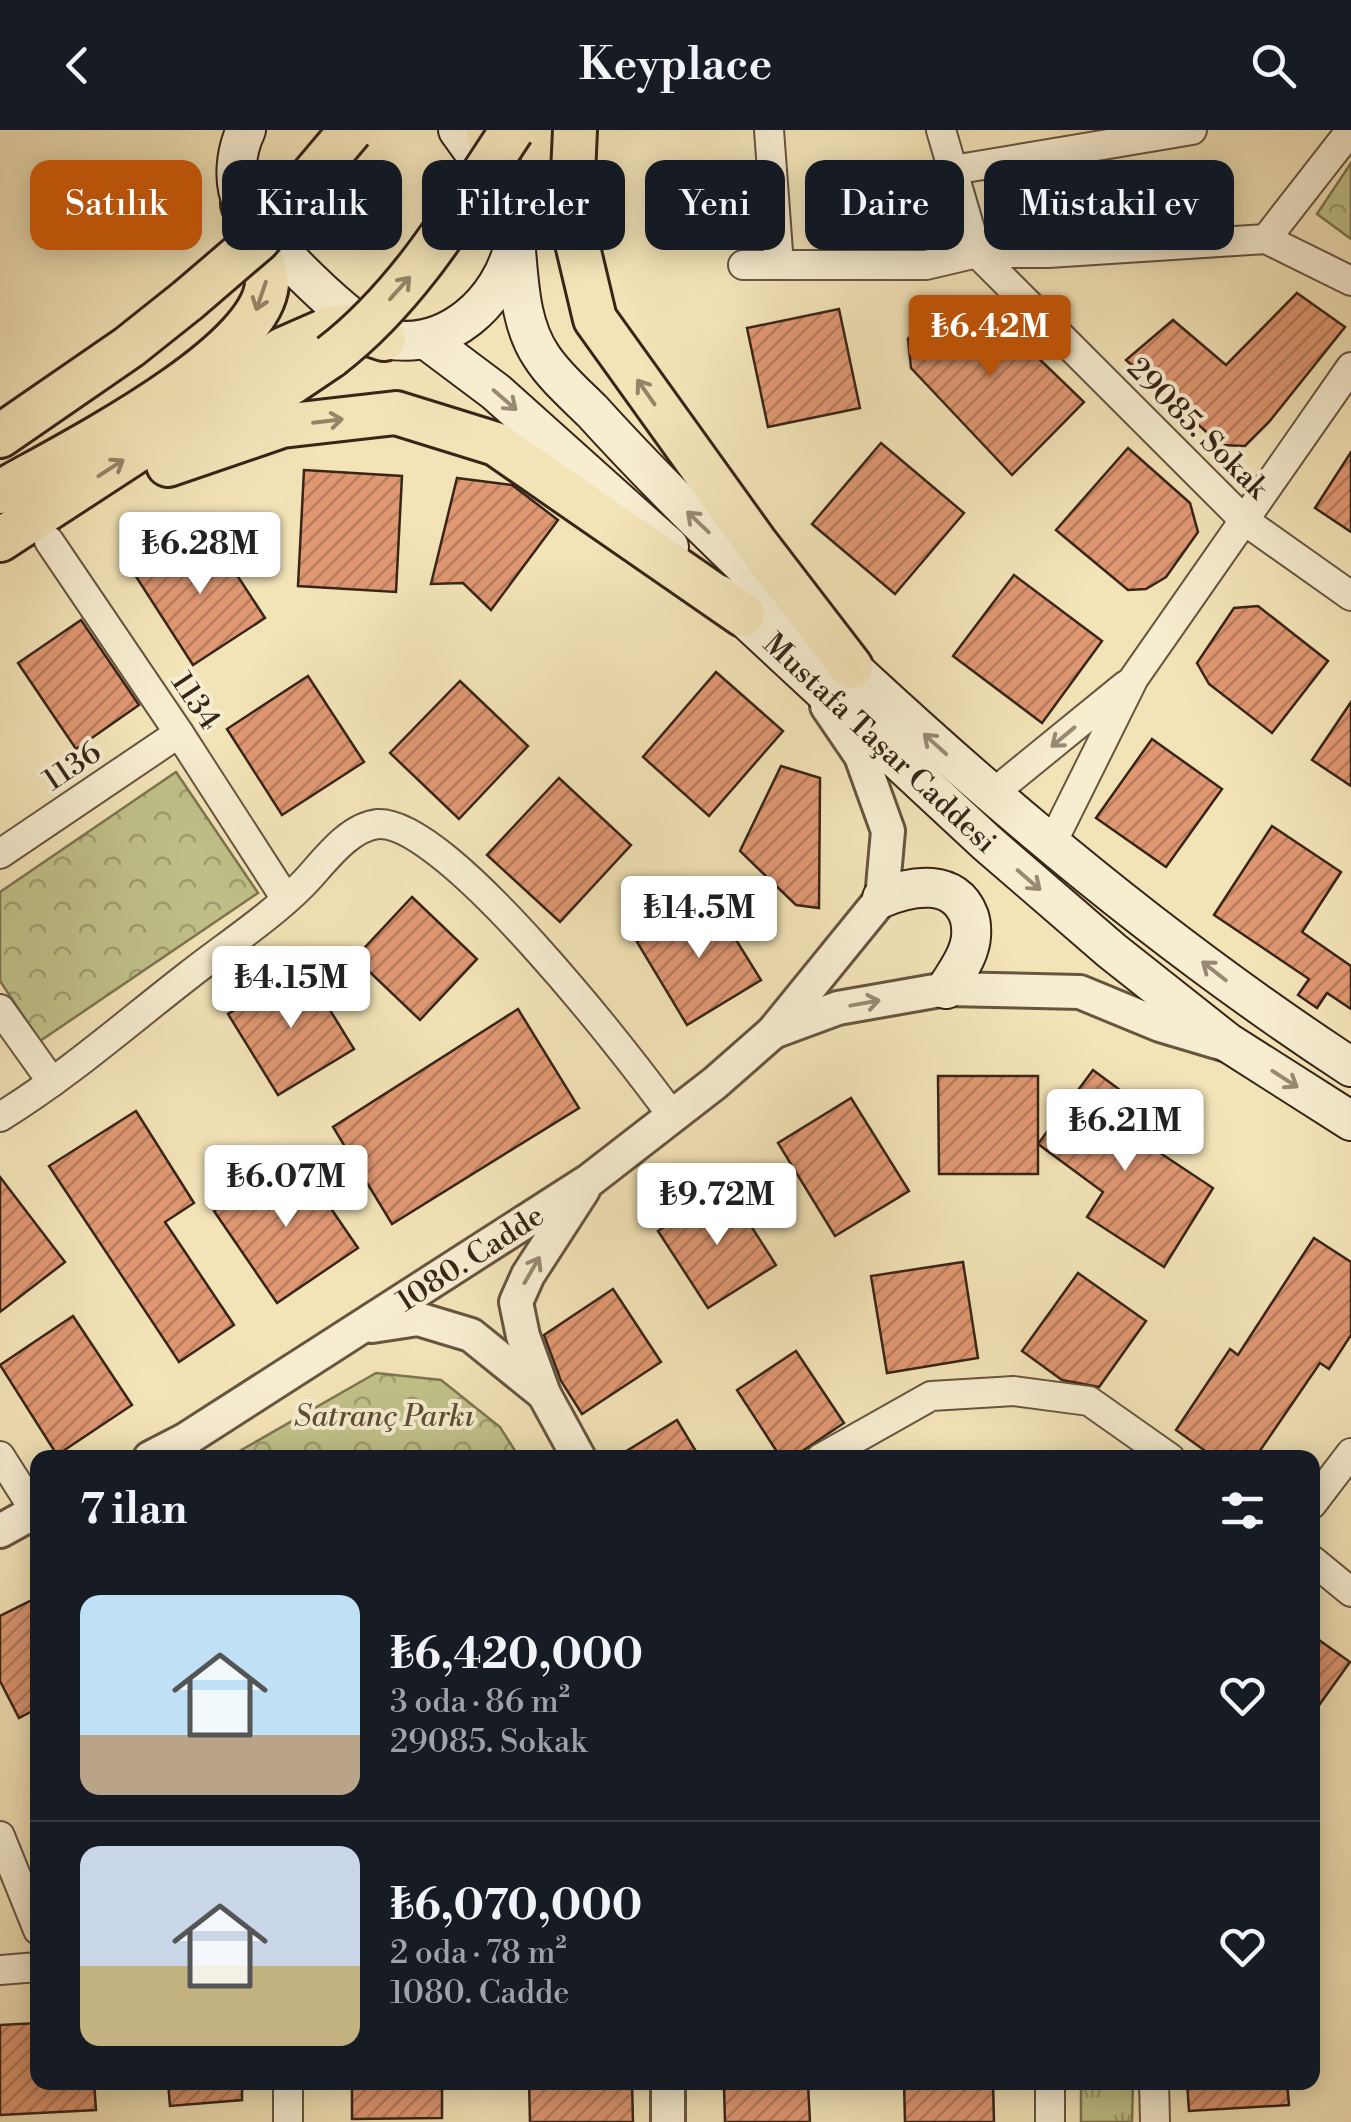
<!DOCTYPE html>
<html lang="tr">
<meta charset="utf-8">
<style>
:root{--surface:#171b24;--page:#242831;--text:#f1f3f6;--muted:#9ea1a6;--line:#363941;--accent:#b45309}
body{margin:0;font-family:"Libre Bodoni",serif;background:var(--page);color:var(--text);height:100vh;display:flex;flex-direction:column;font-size:38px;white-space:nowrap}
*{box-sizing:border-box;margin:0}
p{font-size:32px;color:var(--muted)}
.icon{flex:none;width:55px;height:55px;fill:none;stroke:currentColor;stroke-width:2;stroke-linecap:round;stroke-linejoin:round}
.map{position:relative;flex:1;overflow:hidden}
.details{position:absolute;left:30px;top:1320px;width:1290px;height:640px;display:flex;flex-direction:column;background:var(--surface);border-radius:20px;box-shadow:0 5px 25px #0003}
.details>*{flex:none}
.guide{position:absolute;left:30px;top:30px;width:1292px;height:90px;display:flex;gap:20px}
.price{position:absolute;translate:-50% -85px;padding:0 22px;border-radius:10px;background:#fff;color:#222;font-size:32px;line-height:65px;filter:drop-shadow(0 2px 5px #0008)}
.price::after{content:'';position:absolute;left:50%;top:60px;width:30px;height:22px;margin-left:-15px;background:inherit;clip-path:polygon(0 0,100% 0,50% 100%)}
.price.current{background:var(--accent);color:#fff}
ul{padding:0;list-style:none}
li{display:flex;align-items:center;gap:30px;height:250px;padding:0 50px}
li+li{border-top:2px solid var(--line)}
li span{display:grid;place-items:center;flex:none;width:280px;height:200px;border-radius:20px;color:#555}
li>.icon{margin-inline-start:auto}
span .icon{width:120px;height:120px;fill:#fffc;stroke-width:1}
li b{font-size:42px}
h2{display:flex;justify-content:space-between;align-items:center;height:120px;padding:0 50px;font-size:42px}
.tag{padding:0 35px;border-radius:20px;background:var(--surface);box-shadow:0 5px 25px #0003;font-size:35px;line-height:90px}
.tag.current{background:var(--accent);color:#fff}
header{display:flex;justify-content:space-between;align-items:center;height:130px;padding:0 50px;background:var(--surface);font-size:45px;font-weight:600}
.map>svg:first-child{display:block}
.grass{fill:url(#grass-tufts);stroke:#7c7451;stroke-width:2.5}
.park{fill:url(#park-crowns);stroke:#7c7451;stroke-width:2.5}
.building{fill:url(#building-hatch);stroke:#382518;stroke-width:2.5}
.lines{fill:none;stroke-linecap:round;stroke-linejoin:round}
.minor-casing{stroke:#675540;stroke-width:32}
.tertiary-casing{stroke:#675540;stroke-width:38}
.secondary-casing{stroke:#382518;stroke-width:42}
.primary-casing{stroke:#382518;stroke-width:48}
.minor{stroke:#f7edd1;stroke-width:28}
.tertiary{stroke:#f7edd1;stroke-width:32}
.secondary{stroke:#f7edd1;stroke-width:38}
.primary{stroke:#f3e4b8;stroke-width:42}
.primary-bridge-casing{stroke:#382518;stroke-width:48;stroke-linecap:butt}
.primary-bridge{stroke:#f3e4b8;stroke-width:42}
.oneway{stroke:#968468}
.oneway2{stroke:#988974}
.labels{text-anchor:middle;stroke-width:8;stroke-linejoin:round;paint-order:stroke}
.street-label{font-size:30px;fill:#382518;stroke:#f7edd1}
.park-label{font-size:30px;font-style:italic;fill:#5a4c34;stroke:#f7edd1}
</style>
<header><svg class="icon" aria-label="back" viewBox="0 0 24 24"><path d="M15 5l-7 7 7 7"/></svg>Keyplace<svg class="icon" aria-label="search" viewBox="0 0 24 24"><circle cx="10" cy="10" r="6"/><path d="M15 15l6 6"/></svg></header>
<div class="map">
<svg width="1351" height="1992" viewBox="0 0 1351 1992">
<defs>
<pattern id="grass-tufts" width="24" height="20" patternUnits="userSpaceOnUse" patternTransform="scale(2.5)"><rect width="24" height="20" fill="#c1c28a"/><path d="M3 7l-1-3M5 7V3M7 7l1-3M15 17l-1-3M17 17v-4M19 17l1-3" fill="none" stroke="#9e9d70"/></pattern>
<pattern id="park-crowns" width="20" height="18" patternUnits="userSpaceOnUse" patternTransform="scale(2.5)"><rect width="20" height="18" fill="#c1c28a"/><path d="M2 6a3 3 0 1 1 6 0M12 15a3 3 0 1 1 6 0" fill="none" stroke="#9e9d70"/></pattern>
<pattern id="building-hatch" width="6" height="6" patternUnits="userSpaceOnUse" patternTransform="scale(2.5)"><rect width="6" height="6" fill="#e09873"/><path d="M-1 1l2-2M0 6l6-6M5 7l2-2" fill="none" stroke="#b77c5d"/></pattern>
</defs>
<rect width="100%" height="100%" fill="#f3e4b8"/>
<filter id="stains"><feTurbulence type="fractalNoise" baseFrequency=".002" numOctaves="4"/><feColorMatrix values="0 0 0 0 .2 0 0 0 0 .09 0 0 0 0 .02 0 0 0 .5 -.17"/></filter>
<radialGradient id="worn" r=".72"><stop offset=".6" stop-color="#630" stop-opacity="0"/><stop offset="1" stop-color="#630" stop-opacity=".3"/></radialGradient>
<path class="grass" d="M1081 1953H1133L1132 1992H1081Z"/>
<g class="park">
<path d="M1351 33V109L1317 84Z"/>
<path d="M176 642 258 763 40 911 0 851V762Z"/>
<path d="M376 1243 441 1250 500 1297 519 1327H229Z"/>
</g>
<g class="building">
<path d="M895 75 902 101 868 110 861 83Z"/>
<path d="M1297 163 1345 197 1269 292 1245 316 1221 315 1126 230 1173 190 1226 235Z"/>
<path d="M954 169 978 170 1084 272 1012 345 911 238 908 209 935 177Z"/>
<path d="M839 179 860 278 768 297 747 198Z"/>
<path d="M881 313 964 383 895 464 812 394Z"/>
<path d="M1128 318 1190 373 1198 402 1166 447 1146 459 1128 460 1056 400Z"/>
<path d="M1351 322V402L1315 378Z"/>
<path d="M304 340 402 346 396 462 298 456Z"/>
<path d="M457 348 512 355 558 390 491 480 463 453 431 454Z"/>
<path d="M207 399 265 488 193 535 135 445Z"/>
<path d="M1014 445 1102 511 1042 593 953 526Z"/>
<path d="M1258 476 1328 531 1272 603 1209 554 1197 533 1234 478Z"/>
<path d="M81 490 139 575 76 619 18 533Z"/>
<path d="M716 542 783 601 709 686 643 627Z"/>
<path d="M308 546 364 632 282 685 227 599Z"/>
<path d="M460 551 528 616 459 689 390 623Z"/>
<path d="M1351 572V656L1312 630Z"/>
<path d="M1152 609 1222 659 1166 737 1096 688Z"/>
<path d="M781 636 820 648 819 778 796 775 740 721Z"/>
<path d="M559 648 631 715 560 792 487 725Z"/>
<path d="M1272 696 1341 742 1302 802 1351 836V879L1327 863 1317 878 1298 865 1309 849 1214 785Z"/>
<path d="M412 767 477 829 420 890 355 828Z"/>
<path d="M710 768 761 850 687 895 637 812Z"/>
<path d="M304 838 354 919 278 965 228 884Z"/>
<path d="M518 879 579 978 392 1094 333 997Z"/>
<path d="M1093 940 1124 963 1106 987 1213 1058 1164 1137 1087 1087 1103 1062 1038 1014Z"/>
<path d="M938 946H1038V1044H939Z"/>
<path d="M851 968 909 1061 835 1106 778 1013Z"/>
<path d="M136 981 194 1073 165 1092 234 1195 179 1232 49 1036Z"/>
<path d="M295 1026 358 1118 277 1173 214 1081Z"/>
<path d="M0 1047 65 1132 0 1182Z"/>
<path d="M726 1057 776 1135 708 1178 658 1101Z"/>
<path d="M1314 1108 1351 1132V1205L1329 1239 1320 1233 1255 1328H1215L1176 1300 1230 1219 1238 1225Z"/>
<path d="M963 1132 978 1228 887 1243 871 1146Z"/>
<path d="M1078 1143 1146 1191 1099 1257 1062 1250 1022 1221Z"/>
<path d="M613 1159 661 1232 582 1284 561 1251 544 1205Z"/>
<path d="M73 1186 132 1275 57 1325 0 1235Z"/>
<path d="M796 1221 844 1293 792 1328H781L737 1260Z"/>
<path d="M677 1290 700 1328H615Z"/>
<path d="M38 1467V1578L19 1588 0 1551V1486Z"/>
<path d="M1312 1505 1350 1532 1312 1585Z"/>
<path d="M38 1893V1952H94L96 1980 0 1985V1895Z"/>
<path d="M168 1952H242V1970L170 1976Z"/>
<path d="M352 1952H442V1988L352 1989Z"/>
<path d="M529 1952H632L633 1992H530Z"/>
<path d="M904 1952H993L994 1992H905Z"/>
<path d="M1187 1952H1287L1289 1975 1189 1981Z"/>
<path d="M808 1954 810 1992H725L724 1957Z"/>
</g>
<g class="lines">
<defs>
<g id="minor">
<path d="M769 0 779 135"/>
<path d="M941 0 977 123 1245 391 1351 466"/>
<path d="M953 40 1192 0"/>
<path d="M1266 109 1351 0"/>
<path d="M743 135H926L977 123H1048L1266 109 1351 151"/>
<path d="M49 411 179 603 286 769"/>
<path d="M991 665 1126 555"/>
<path d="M1052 713 1134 548 1351 237"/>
<path d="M0 724 179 603"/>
<path d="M0 879 52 952"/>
<path d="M0 987C67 946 127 893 189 845 226 816 269 788 302 755 322 735 347 697 378 694 447 690 628 926 671 984"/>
<path d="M0 1326 35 1381"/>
<path d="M821 1328 931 1266 1014 1261 1089 1271 1170 1328"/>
<path d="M1312 1374 1351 1323"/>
<path d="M1312 1430 1351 1462"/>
<path d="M0 1706 38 1800"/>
<path d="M0 1840 38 1837"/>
<path d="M1050 1952V1992"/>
<path d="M1154 1952 1155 1992"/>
<path d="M288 1992V1952"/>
</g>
<g id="tertiary">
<path d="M773 902 838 878 946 859 1080 862 1160 895 1227 915"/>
<path d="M372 1196 418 1189 471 1205 544 1264"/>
<path d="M150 1328 185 1310 590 1050 715 953 773 902 882 768 888 701 861 626 827 576"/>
<path d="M579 1328 544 1264 523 1206 516 1172 528 1145 583 1060"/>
<path d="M0 1401 38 1380"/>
<path d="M668 1952V1992"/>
</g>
<g id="secondary">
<path d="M246 0C236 21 232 52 243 74 259 104 356 202 387 209 448 221 501 171 514 115"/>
<path d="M458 0 494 50"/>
<path d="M515 110C519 149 519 194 542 227 555 247 576 265 593 282 641 335 690 384 741 433 931 617 1129 792 1351 937"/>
<path d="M428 211 496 262 669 417"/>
<path d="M720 465 987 713 1112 821 1227 912 1351 991"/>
<path d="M882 768C912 755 955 748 969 786 972 795 972 808 969 817 965 832 954 846 946 859"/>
</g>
<g id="primary">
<path d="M490 0 488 5 513 78"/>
<path d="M575 0 571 88 595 189 755 412 851 537"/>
<path d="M220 301 331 226"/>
<path d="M0 306 129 217 188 170"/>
<path d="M168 335 282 296 396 283 496 314 743 485"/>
<path d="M0 362C61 327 261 228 267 154 268 140 248 90 243 74"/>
<path d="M0 410 155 309 283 219 331 198 345 196 384 209"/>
</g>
</defs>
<use href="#minor" class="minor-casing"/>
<use href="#tertiary" class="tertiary-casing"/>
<use href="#secondary" class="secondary-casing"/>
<use href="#primary" class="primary-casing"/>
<use href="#minor" class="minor"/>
<use href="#tertiary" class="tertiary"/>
<use href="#secondary" class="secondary"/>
<use href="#primary" class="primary"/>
<defs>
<g id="primary-bridge">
<path d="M188 170 258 110 351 0"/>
<path d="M331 226C408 167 459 80 512 0"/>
</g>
</defs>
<use href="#primary-bridge" class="primary-bridge-casing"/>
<use href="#primary-bridge" class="primary-bridge"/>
</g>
<defs><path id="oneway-shaft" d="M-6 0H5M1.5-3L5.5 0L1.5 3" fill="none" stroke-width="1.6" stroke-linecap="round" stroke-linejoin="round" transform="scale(2.5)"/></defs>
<g class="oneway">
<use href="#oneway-shaft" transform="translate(400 158) rotate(-48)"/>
<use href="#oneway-shaft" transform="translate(261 166) rotate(109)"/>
<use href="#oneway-shaft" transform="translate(646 262) rotate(-125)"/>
<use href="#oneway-shaft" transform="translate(328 291) rotate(-7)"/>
<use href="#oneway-shaft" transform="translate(111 338) rotate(-33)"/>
</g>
<g class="oneway2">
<use href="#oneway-shaft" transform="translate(505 270) rotate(41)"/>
<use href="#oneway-shaft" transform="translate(698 392) rotate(-136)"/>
<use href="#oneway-shaft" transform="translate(1063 607) rotate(140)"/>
<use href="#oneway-shaft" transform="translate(935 614) rotate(-138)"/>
<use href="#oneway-shaft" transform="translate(1029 750) rotate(41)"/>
<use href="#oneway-shaft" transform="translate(1214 841) rotate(-142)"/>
<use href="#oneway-shaft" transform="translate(865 873) rotate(-10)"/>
<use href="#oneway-shaft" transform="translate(1285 949) rotate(33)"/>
<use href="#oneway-shaft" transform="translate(532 1140) rotate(-60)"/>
</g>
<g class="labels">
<g class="street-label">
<text transform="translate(1198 298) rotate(45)" y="10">29085. Sokak</text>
<text transform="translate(196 571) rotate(56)" y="10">1134</text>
<text transform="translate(880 613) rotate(43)" y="10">Mustafa Taşar Caddesi</text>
<text transform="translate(72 636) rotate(-34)" y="10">1136</text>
<text transform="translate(470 1128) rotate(-33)" y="10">1080. Cadde</text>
</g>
<g class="park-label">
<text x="384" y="1296">Satranç Parkı</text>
</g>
</g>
<rect width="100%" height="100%" filter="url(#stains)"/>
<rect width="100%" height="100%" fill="url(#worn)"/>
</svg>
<b class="price current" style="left:990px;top:250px">₺6.42M</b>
<b class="price" style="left:200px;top:467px">₺6.28M</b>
<b class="price" style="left:699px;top:831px">₺14.5M</b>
<b class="price" style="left:291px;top:901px">₺4.15M</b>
<b class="price" style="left:1125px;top:1044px">₺6.21M</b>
<b class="price" style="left:286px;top:1100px">₺6.07M</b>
<b class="price" style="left:717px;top:1118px">₺9.72M</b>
<div class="guide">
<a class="tag current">Satılık</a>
<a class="tag">Kiralık</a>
<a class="tag">Filtreler</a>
<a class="tag">Yeni</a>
<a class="tag">Daire</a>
<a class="tag">Müstakil ev</a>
</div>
<section class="details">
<h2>7 ilan<svg class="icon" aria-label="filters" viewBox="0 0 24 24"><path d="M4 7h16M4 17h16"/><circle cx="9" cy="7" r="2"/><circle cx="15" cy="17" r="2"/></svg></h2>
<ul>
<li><span style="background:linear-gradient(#bfe0f5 70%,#b9a48a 0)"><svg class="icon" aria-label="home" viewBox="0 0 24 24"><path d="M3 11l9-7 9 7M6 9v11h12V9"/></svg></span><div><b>₺6,420,000</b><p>3 oda · 86 m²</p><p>29085. Sokak</p></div><svg class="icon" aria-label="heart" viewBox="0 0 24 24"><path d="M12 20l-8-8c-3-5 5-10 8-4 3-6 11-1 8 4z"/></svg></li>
<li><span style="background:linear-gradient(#c9d6e8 60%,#c2b280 0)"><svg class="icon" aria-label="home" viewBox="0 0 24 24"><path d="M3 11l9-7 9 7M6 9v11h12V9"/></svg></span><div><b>₺6,070,000</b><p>2 oda · 78 m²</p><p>1080. Cadde</p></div><svg class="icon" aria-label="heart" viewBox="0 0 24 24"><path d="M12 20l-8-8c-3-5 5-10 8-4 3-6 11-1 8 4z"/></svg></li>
</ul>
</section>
</div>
